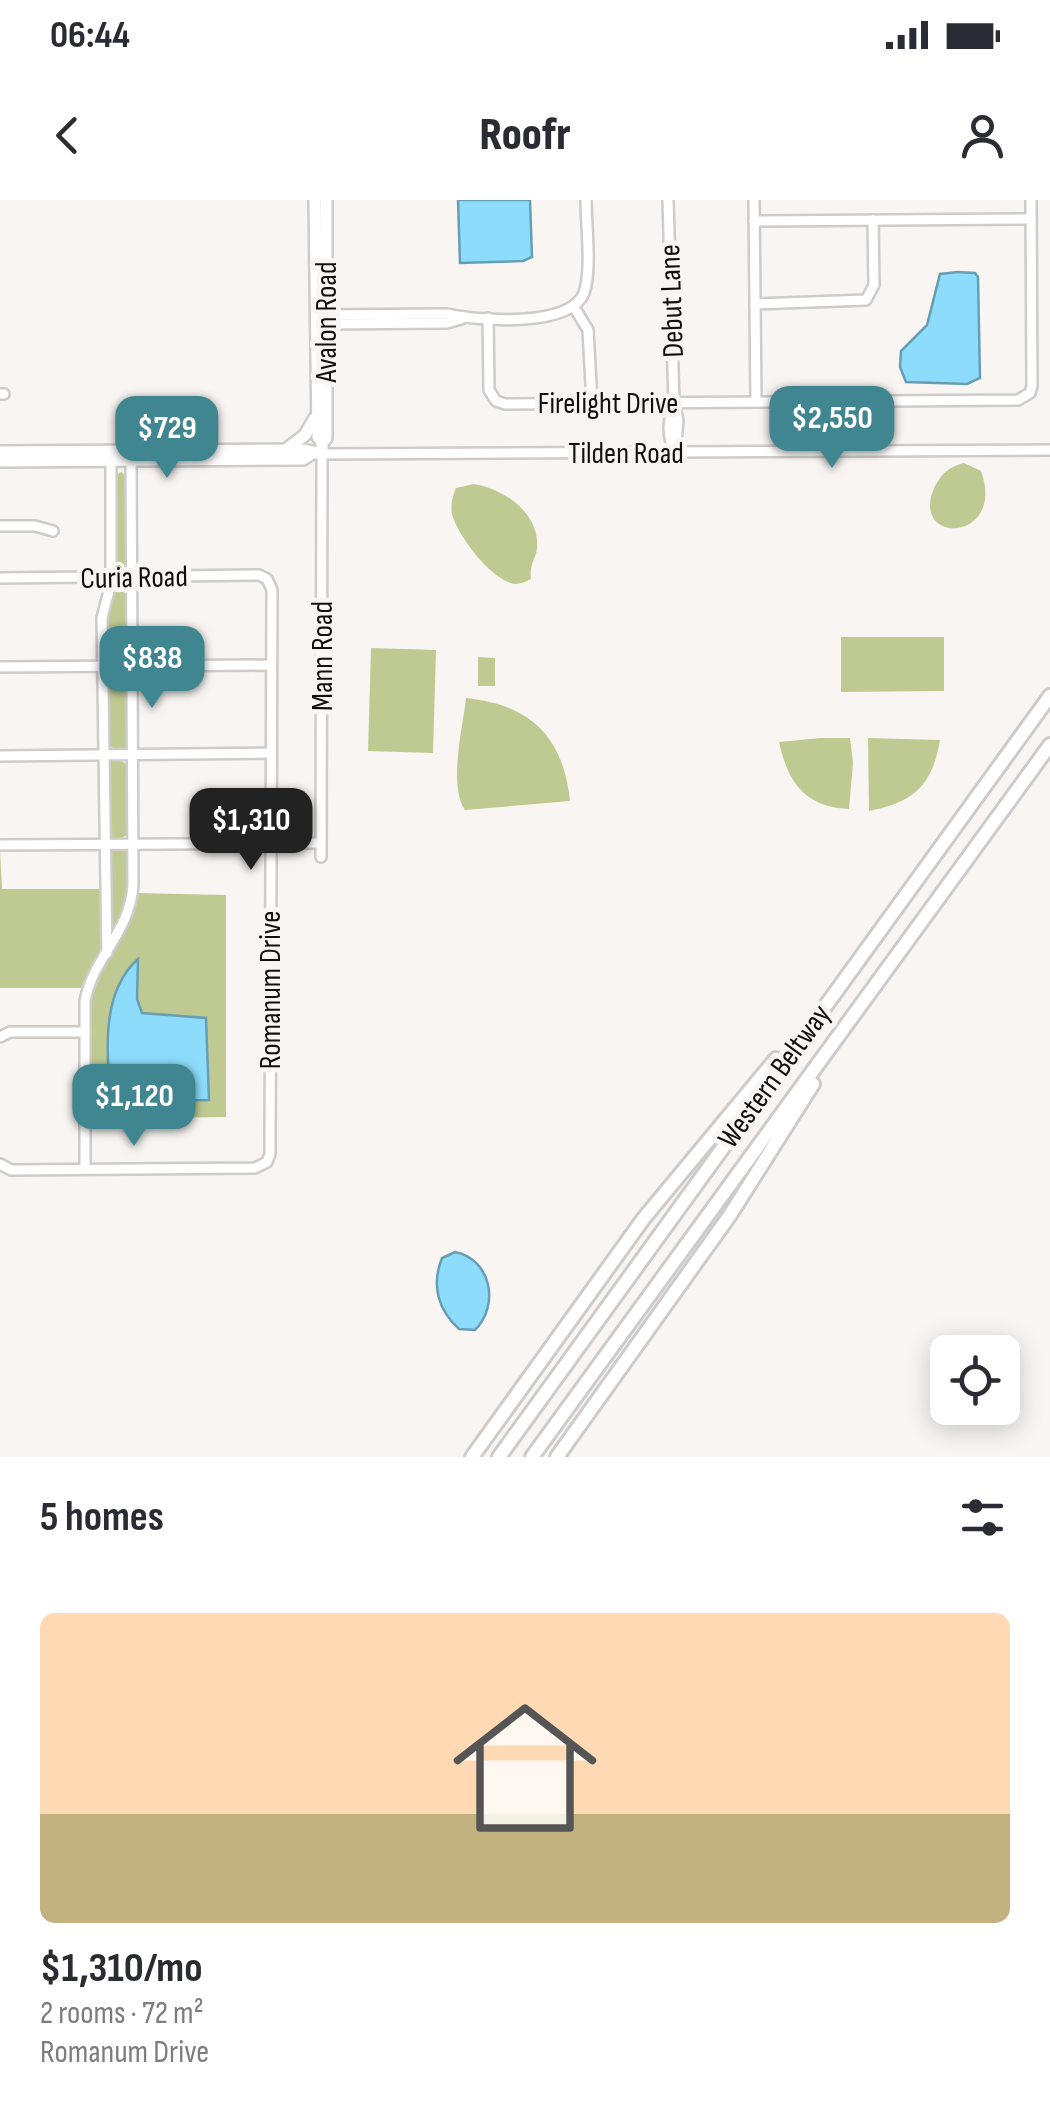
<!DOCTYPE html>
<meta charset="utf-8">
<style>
:root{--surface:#fff;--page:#f7f7f7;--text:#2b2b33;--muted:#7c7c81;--line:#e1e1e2;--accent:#408690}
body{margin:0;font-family:"Sofia Sans Condensed",sans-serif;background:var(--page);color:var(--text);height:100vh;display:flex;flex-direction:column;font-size:38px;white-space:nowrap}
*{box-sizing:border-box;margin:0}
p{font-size:32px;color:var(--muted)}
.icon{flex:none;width:55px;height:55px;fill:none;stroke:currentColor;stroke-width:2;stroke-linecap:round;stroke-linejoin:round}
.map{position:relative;height:1257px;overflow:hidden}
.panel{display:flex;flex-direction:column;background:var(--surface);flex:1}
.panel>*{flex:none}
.tools{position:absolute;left:930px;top:1135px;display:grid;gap:20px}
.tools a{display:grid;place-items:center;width:90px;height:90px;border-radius:15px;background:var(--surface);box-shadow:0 5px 25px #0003;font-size:50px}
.price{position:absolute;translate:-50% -85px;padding:0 22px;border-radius:20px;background:var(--accent);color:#fff;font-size:32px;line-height:65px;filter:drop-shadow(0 2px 5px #0008)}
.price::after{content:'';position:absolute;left:50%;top:60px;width:30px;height:22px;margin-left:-15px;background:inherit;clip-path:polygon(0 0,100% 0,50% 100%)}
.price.on{background:#222;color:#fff}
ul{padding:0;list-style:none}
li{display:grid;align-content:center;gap:20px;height:530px;padding:0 40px}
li+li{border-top:2px solid var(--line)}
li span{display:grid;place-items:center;height:310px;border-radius:15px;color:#555}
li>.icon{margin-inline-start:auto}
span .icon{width:180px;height:180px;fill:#fffc;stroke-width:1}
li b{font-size:42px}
h2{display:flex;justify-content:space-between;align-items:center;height:120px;padding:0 40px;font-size:42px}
.status{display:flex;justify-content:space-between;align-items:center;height:70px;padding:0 50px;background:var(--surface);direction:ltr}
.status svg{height:28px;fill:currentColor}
header{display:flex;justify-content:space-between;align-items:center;height:130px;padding:0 40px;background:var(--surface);font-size:45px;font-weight:800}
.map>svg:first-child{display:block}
.green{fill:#bfca93}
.water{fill:#8ddcfb;stroke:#689eb4;stroke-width:2.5}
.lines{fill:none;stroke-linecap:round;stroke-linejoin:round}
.minor-casing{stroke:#cfcbc9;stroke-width:14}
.major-casing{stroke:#cfcbc9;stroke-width:16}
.highway-casing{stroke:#cfcbc9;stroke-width:18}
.minor{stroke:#fff;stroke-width:9}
.major{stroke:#fff;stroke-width:11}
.highway{stroke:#fff;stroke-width:12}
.labels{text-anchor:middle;stroke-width:10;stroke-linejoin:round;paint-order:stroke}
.street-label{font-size:30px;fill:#100f0e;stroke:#f8f5f2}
</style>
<div class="status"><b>06:44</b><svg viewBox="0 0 49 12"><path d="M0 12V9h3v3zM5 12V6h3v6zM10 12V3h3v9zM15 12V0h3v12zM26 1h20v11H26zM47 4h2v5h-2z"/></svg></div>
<header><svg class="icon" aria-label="back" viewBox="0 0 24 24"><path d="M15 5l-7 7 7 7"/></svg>Roofr<svg class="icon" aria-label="person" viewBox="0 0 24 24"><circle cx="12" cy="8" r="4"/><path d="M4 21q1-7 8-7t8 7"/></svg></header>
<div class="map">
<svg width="1050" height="1257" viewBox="0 0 1050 1257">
<rect width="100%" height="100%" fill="#f8f5f2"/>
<g class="green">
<path d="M964 263 981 271C1007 343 907 346 935 286 942 273 949 267 964 263Z"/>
<path d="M121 272 127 276 128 368 123 372 115 369 114 277Z"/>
<path d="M474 284C504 289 540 313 537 348 536 360 529 363 531 379 523 383 516 386 508 382 487 373 462 340 454 320 449 309 452 298 456 288Z"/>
<path d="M124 381 129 388V454L121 462 112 461 106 454 105 419 115 382Z"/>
<path d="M841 437H944V491L841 492Z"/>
<path d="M371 448 436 450 433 553 368 551Z"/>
<path d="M478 457 495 458V486H478Z"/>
<path d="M115 469 127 473 129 480 128 546 121 551 108 546 106 476Z"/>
<path d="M466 498C531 505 563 536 570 601L465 610C448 585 463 527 466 498Z"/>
<path d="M821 538H850L853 563 849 609C804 607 788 582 779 542Z"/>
<path d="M868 538 940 540C932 586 914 602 869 611Z"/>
<path d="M116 559 129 565V634L117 640 108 636V563Z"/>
<path d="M115 647 128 652C135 682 127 709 112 735L109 734V652Z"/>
<path d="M0 649 2 689H101L102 749 83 788H0Z"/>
<path d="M135 693 226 695V917L89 919C89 883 81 808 95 778 109 747 130 727 135 693Z"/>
</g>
<g class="water">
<path d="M458 0H530L532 57 523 61 460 63Z"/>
<path d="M958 72 975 73 978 77 980 178 967 184 906 182 900 167 901 151 927 125 940 74Z"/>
<path d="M138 759 137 799 142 813 206 818 209 900 123 901 110 895C107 849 101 792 138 759Z"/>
<path d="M455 1052C491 1059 500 1105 475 1130L459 1129C438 1110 431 1085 442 1058Z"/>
</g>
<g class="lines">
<defs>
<g id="minor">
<path d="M668 0 674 203 678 220 675 253"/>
<path d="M754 0 756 202"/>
<path d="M754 21 1031 19"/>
<path d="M755 104 866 100 874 85 873 20"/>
<path d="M574 107 588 130 592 203"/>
<path d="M320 115 447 114C478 121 570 128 584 93 592 70 586 25 586 0"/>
<path d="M488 118 489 190 496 201 505 204 1018 200 1030 193 1032 186 1031 0"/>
<path d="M322 124 447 123 461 119"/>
<path d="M0 194H4"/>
<path d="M673 205C668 222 667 236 675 253"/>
<path d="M0 326H35L53 331"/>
<path d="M0 378 259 375 267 379 272 390 270 954 267 962 255 968 11 970 0 964"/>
<path d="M0 467 271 465"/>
<path d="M0 556 271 553"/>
<path d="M0 645 321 643"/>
<path d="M321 657 322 254 1050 250"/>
<path d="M107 753 102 418 111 383V257"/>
<path d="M0 837 10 832H85"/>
<path d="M85 969V801C93 757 130 733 133 685L131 254"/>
</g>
<g id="major">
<path d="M322 242 326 238V0"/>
<path d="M288 248 305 235 315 218"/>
<path d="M0 252 303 250 322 254V242L318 237 315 0"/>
<path d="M0 261 303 259 311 254"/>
</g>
<g id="highway">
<path d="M472 1257 644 1018 776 859"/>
<path d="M499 1257 1050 496"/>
<path d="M532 1257 1050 545"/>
<path d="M557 1257 730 1015 813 884"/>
</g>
</defs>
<use href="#minor" class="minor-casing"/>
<use href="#major" class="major-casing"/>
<use href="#highway" class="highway-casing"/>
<use href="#minor" class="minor"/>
<use href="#major" class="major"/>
<use href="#highway" class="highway"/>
</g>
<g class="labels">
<g class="street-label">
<text transform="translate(671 101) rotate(-92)" y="10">Debut Lane</text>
<text transform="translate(326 122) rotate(-90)" y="10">Avalon Road</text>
<text x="608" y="213">Firelight Drive</text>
<text x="626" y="263">Tilden Road</text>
<text transform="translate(134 377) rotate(-1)" y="10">Curia Road</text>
<text transform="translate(322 456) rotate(-90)" y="10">Mann Road</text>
<text transform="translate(270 790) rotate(-90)" y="10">Romanum Drive</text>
<text transform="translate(774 876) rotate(-54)" y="10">Western Beltway</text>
</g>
</g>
</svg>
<div class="tools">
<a><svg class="icon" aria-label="locate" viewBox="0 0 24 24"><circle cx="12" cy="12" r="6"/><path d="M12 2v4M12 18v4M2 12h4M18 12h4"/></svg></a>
</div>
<b class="price" style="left:832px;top:271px">$2,550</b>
<b class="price" style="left:167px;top:281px">$729</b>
<b class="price" style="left:152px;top:511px">$838</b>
<b class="price on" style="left:251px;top:673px">$1,310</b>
<b class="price" style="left:134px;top:949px">$1,120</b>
</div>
<section class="panel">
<h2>5 homes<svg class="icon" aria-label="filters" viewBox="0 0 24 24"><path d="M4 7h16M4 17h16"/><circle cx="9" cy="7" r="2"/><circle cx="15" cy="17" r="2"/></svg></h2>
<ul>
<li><span style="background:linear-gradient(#ffd9b3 65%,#c2b280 0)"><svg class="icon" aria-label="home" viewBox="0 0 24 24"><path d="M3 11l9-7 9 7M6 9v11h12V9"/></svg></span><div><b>$1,310/mo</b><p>2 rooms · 72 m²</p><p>Romanum Drive</p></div></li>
</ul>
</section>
